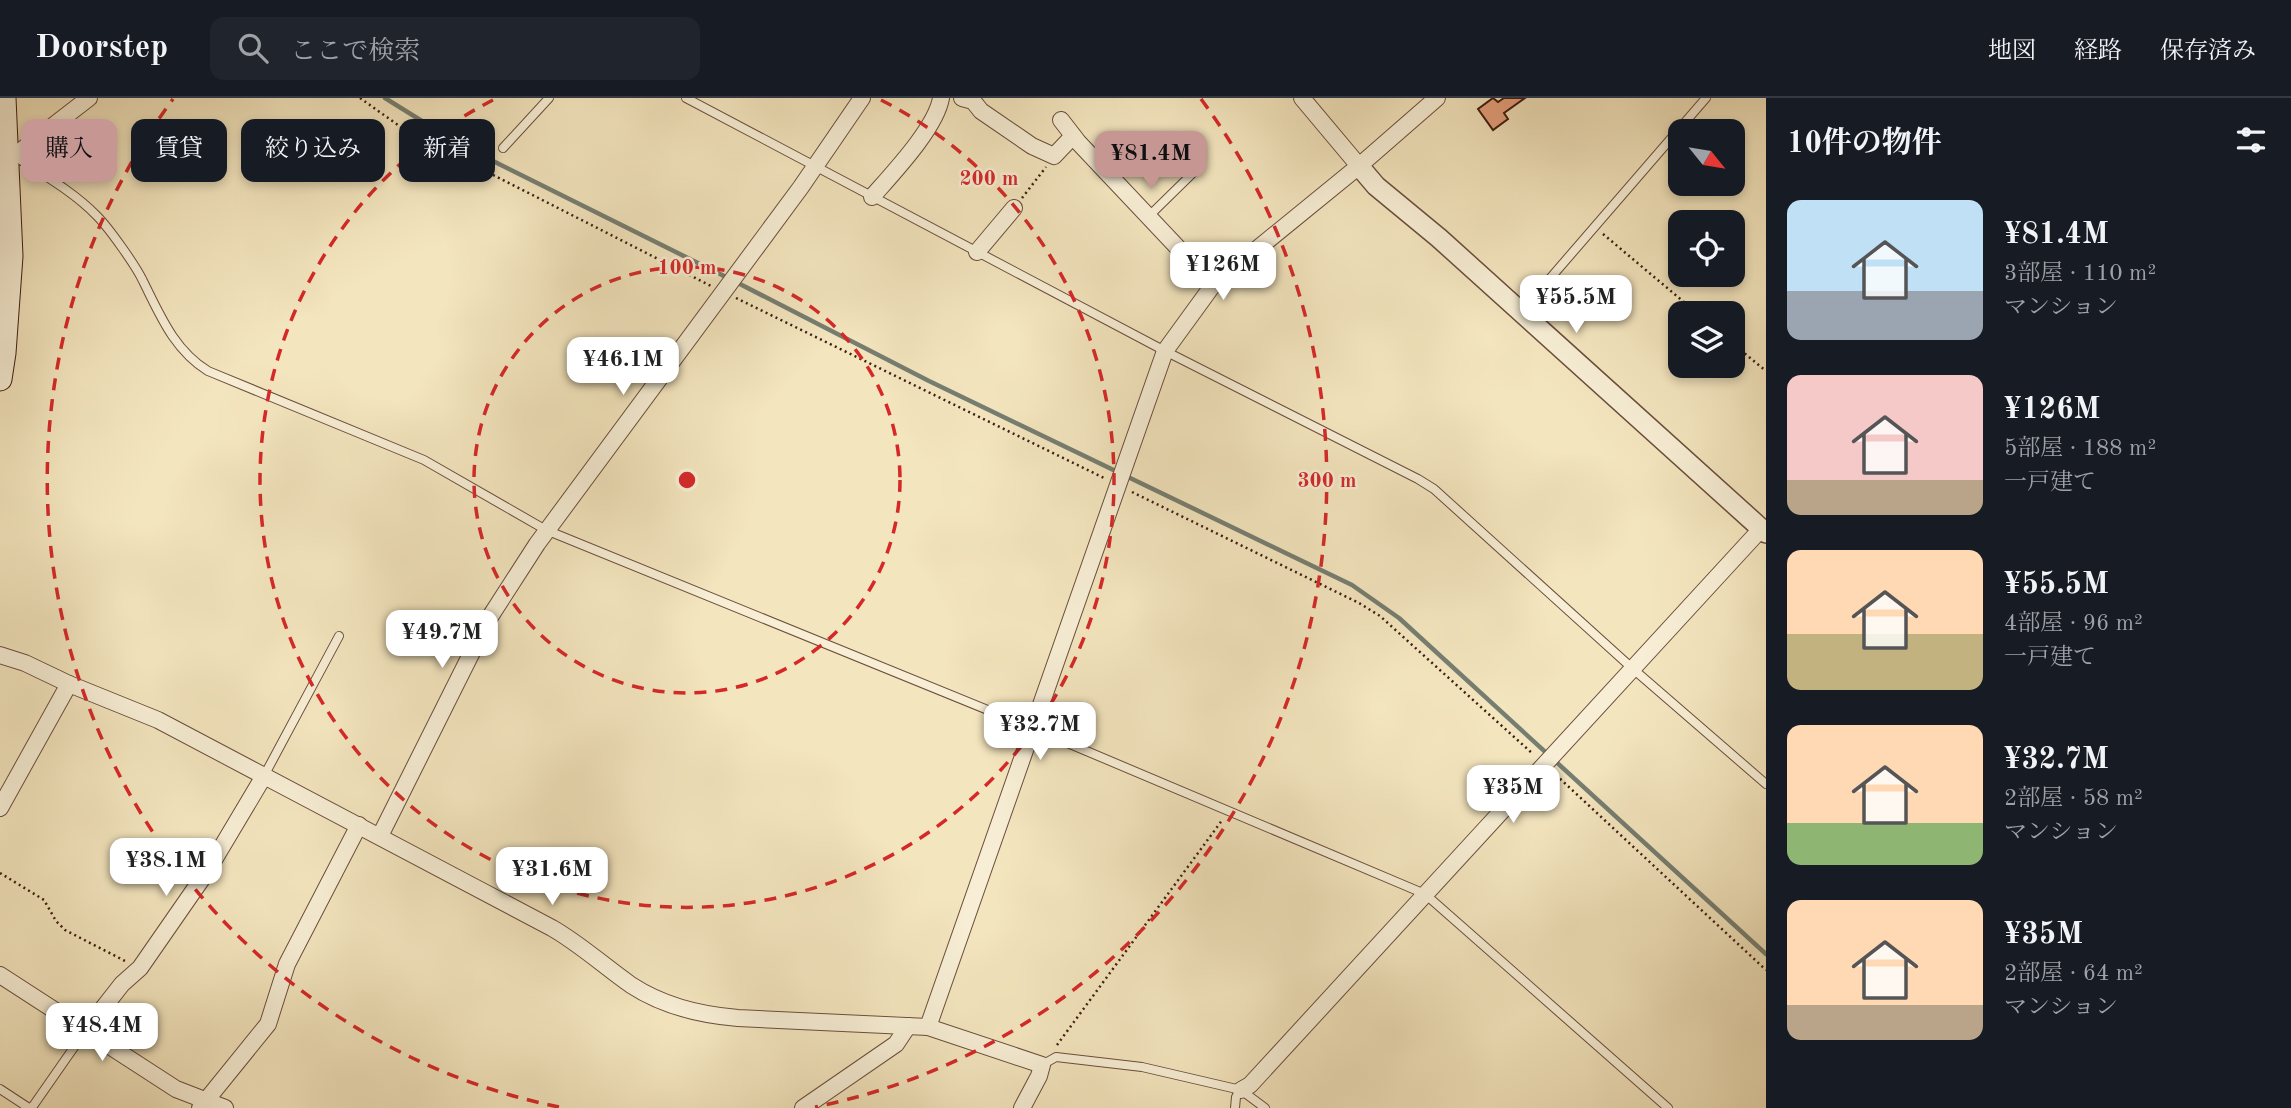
<!DOCTYPE html>
<html lang="ja">
<meta charset="utf-8">
<style>
:root{--surface:#171b24;--page:#20242c;--text:#f1f3f6;--muted:#9ea1a6;--line:#363941;--accent:#c59692}
body{margin:0;font-family:"Old Standard TT","Noto Serif JP",serif;background:var(--page);color:var(--text);height:100vh;display:flex;flex-direction:column;font-size:26px;white-space:nowrap}
*{box-sizing:border-box;margin:0}
p{font-size:23px;color:var(--muted)}
.icon{flex:none;width:38px;height:38px;fill:none;stroke:currentColor;stroke-width:2;stroke-linecap:round;stroke-linejoin:round}
.map{position:relative;flex:1;overflow:hidden}
.sheet{display:flex;flex-direction:column;background:var(--surface);width:525px}
.sheet>*{flex:none}
.top-card{position:absolute;left:21px;top:21px;width:665px;height:63px;display:flex;gap:14px}
.needle{width:46px;rotate:120deg}
.buttons{position:absolute;left:1668px;top:21px;display:grid;gap:14px}
.buttons a{display:grid;place-items:center;width:77px;height:77px;border-radius:14px;background:var(--surface);box-shadow:0 4px 10px #0003;font-size:35px}
.price{position:absolute;translate:-50% -60px;padding:0 16px;border-radius:14px;background:#fff;color:#222;font-size:23px;line-height:46px;filter:drop-shadow(0 2px 4px #0008)}
.price::after{content:'';position:absolute;left:50%;top:42px;width:21px;height:16px;margin-left:-10px;background:inherit;clip-path:polygon(0 0,100% 0,50% 100%)}
.price.selected{background:var(--accent);color:#111}
ul{padding:0;list-style:none}
li{display:flex;align-items:center;gap:21px;height:175px;padding:0 21px}
li span{display:grid;place-items:center;flex:none;width:196px;height:140px;border-radius:14px;color:#555}
li>.icon{margin-inline-start:auto}
span .icon{width:84px;height:84px;fill:#fffc;stroke-width:1}
li b{font-size:30px}
h2{display:flex;justify-content:space-between;align-items:center;height:84px;padding:0 21px;font-size:30px}
.tag{padding:0 24px;border-radius:14px;background:var(--surface);box-shadow:0 4px 10px #0003;font-size:24px;line-height:63px}
.tag.selected{background:var(--accent);color:#111}
header{display:flex;align-items:center;gap:42px;box-sizing:border-box;height:98px;padding:0 35px;background:var(--surface);border-bottom:2px solid var(--line)}
header strong{font-size:33px}
nav{display:flex;gap:38px;margin-inline-start:auto;font-size:24px}
.search{width:490px;height:63px;background:var(--page);display:flex;align-items:center;gap:18px;box-sizing:border-box;padding:0 24px;border-radius:14px;color:var(--muted);font-size:26px}
main{display:flex;flex:1;min-height:0}
.map>svg:first-child{display:block}
.lines{fill:none;stroke-linecap:round;stroke-linejoin:round}
.stream{stroke:#767e71;stroke-width:4.5}
.building{fill:#e7a17d;stroke:#3e1c10;stroke-width:2}
.service-casing{stroke:#6b4e3c;stroke-width:10}
.minor-casing{stroke:#6b4e3c;stroke-width:18}
.tertiary-casing{stroke:#6b4e3c;stroke-width:22}
.secondary-casing{stroke:#3e1c10;stroke-width:25}
.path{stroke:#3e1c10;stroke-width:2.5;stroke-dasharray:2 3.5;stroke-linecap:butt}
.service{stroke:#f7eed5;stroke-width:8}
.minor{stroke:#f7eed5;stroke-width:16}
.tertiary{stroke:#f7eed5;stroke-width:19}
.secondary{stroke:#f7eed5;stroke-width:23}
.ring{fill:none;stroke:#d62828;stroke-width:3.5;stroke-dasharray:12 9}
.centre{fill:#d62828;stroke:#f7eed5;stroke-width:3.5}
.ring-label{font-size:21px;text-anchor:middle;font-weight:bold;fill:#d62828;stroke:#f7eed5;stroke-width:5;stroke-linejoin:round;paint-order:stroke}
</style>
<header>
<strong>Doorstep</strong>
<div class="search"><svg class="icon" aria-label="search" viewBox="0 0 24 24"><circle cx="10" cy="10" r="6"/><path d="M15 15l6 6"/></svg>ここで検索</div>
<nav><a>地図</a><a>経路</a><a>保存済み</a></nav>
</header>
<main>
<div class="map">
<svg width="1766" height="1010" viewBox="0 0 1766 1010">
<rect width="100%" height="100%" fill="#f3e5be"/>
<filter id="stains"><feTurbulence type="fractalNoise" baseFrequency=".00286" numOctaves="4"/><feColorMatrix values="0 0 0 0 .2 0 0 0 0 .09 0 0 0 0 .02 0 0 0 .5 -.17"/></filter>
<radialGradient id="worn" r=".72"><stop offset=".6" stop-color="#630" stop-opacity="0"/><stop offset="1" stop-color="#630" stop-opacity=".3"/></radialGradient>
<g class="lines">
<g class="stream">
<path d="M385 0 459 46 728 180"/>
<path d="M736 184 929 283 1352 487 1399 520 1766 856"/>
</g>
</g>
<path class="building" d="M1493 0 1498 4 1504 0H1525L1504 15 1508 21 1493 32 1478 11Z"/>
<g class="lines">
<defs>
<g id="service">
<path d="M686 0 1165 253 1418 381 1434 391 1632 570 1766 686"/>
<path d="M503 50 549 0"/>
<path d="M14 58C42 76 74 94 97 118 109 130 136 168 143 183 160 217 174 252 208 273L424 362 546 432 1032 630 1425 796 1668 1010"/>
<path d="M1149 118 1198 70"/>
<path d="M1521 214 1706 0"/>
<path d="M264 678 339 538"/>
<path d="M1042 967 1056 959 1142 969 1241 992 1265 1010"/>
<path d="M0 991 29 1010 33 1008 86 932"/>
<path d="M1235 1010 1236 999 1241 992"/>
</g>
<g id="minor">
<path d="M962 0 973 3 981 13 1032 48 1054 58 1073 38"/>
<path d="M1302 0 1359 68"/>
<path d="M1061 22 1078 44 1213 187"/>
<path d="M6 62 14 58 89 0"/>
<path d="M872 99C892 76 936 30 941 0"/>
<path d="M977 154 1014 110"/>
<path d="M0 557 25 565 69 586 158 622 552 830C580 846 604 868 631 887 663 908 700 917 738 920L928 929 1042 967 1039 978 1022 1010"/>
<path d="M0 710 69 586"/>
<path d="M380 738 488 522 537 446 801 89 862 0"/>
<path d="M0 877 176 991 225 1010"/>
<path d="M928 929 1165 253 1213 187 1359 68 1437 0"/>
<path d="M86 932 122 886 140 870 208 772 264 678"/>
<path d="M1241 992 1250 987 1761 431"/>
<path d="M200 1010 268 926 287 866 359 727"/>
<path d="M803 1010 896 946 908 928"/>
</g>
<path id="tertiary" d="M1359 68 1376 88 1439 140 1766 435"/>
<path id="secondary" d="M0 281 4 255 11 158 4 0"/>
</defs>
<use href="#service" class="service-casing"/>
<use href="#minor" class="minor-casing"/>
<use href="#tertiary" class="tertiary-casing"/>
<use href="#secondary" class="secondary-casing"/>
<g class="path">
<path d="M360 0 405 32 711 188"/>
<path d="M1022 100 1046 69"/>
<path d="M1603 136 1697 215"/>
<path d="M736 200 1104 380"/>
<path d="M1732 245 1766 273"/>
<path d="M1132 394 1359 505 1380 518 1533 656"/>
<path d="M1556 677 1766 872"/>
<path d="M0 775 44 802 56 823 65 832 127 864"/>
<path d="M1057 947 1223 721"/>
</g>
<use href="#service" class="service"/>
<use href="#minor" class="minor"/>
<use href="#tertiary" class="tertiary"/>
<use href="#secondary" class="secondary"/>
</g>
<g class="ring">
<circle cx="687" cy="382" r="213"/>
<path d="M881 2A427 427 0 1 1 493 2"/>
<path d="M559 1009A640 640 0 0 1 173 1M1201 1A640 640 0 0 1 815 1009"/>
</g>
<circle cx="687" cy="382" r="10" class="centre"/>
<g class="ring-label">
<text x="989" y="87">200 m</text>
<text x="687" y="176">100 m</text>
<text x="1327" y="389">300 m</text>
</g>
<rect width="100%" height="100%" filter="url(#stains)"/>
<rect width="100%" height="100%" fill="url(#worn)"/>
</svg>
<div class="buttons">
<a><svg class="needle" viewBox="-14 -14 28 28"><path d="M0-13l5 13h-10z" fill="#e53935"/><path d="M0 13l5-13h-10z" fill="#9ea1a6"/></svg></a>
<a><svg class="icon" aria-label="locate" viewBox="0 0 24 24"><circle cx="12" cy="12" r="6"/><path d="M12 2v4M12 18v4M2 12h4M18 12h4"/></svg></a>
<a><svg class="icon" aria-label="layers" viewBox="0 0 24 24"><path d="M12 4l9 5-9 5-9-5zM3 14l9 5 9-5"/></svg></a>
</div>
<b class="price selected" style="left:1151px;top:93px">¥81.4M</b>
<b class="price" style="left:1223px;top:204px">¥126M</b>
<b class="price" style="left:1576px;top:237px">¥55.5M</b>
<b class="price" style="left:623px;top:299px">¥46.1M</b>
<b class="price" style="left:442px;top:572px">¥49.7M</b>
<b class="price" style="left:1040px;top:664px">¥32.7M</b>
<b class="price" style="left:1513px;top:727px">¥35M</b>
<b class="price" style="left:166px;top:800px">¥38.1M</b>
<b class="price" style="left:552px;top:809px">¥31.6M</b>
<b class="price" style="left:102px;top:965px">¥48.4M</b>
<div class="top-card">
<a class="tag selected">購入</a>
<a class="tag">賃貸</a>
<a class="tag">絞り込み</a>
<a class="tag">新着</a>
</div>
</div>
<section class="sheet">
<h2>10件の物件<svg class="icon" aria-label="filters" viewBox="0 0 24 24"><path d="M4 7h16M4 17h16"/><circle cx="9" cy="7" r="2"/><circle cx="15" cy="17" r="2"/></svg></h2>
<ul>
<li><span style="background:linear-gradient(#bfe0f5 65%,#9aa5b1 0)"><svg class="icon" aria-label="home" viewBox="0 0 24 24"><path d="M3 11l9-7 9 7M6 9v11h12V9"/></svg></span><div><b>¥81.4M</b><p>3部屋 · 110 m²</p><p>マンション</p></div></li>
<li><span style="background:linear-gradient(#f6c9c9 75%,#b9a48a 0)"><svg class="icon" aria-label="home" viewBox="0 0 24 24"><path d="M3 11l9-7 9 7M6 9v11h12V9"/></svg></span><div><b>¥126M</b><p>5部屋 · 188 m²</p><p>一戸建て</p></div></li>
<li><span style="background:linear-gradient(#ffd9b3 60%,#c2b280 0)"><svg class="icon" aria-label="home" viewBox="0 0 24 24"><path d="M3 11l9-7 9 7M6 9v11h12V9"/></svg></span><div><b>¥55.5M</b><p>4部屋 · 96 m²</p><p>一戸建て</p></div></li>
<li><span style="background:linear-gradient(#ffd9b3 70%,#8fb573 0)"><svg class="icon" aria-label="home" viewBox="0 0 24 24"><path d="M3 11l9-7 9 7M6 9v11h12V9"/></svg></span><div><b>¥32.7M</b><p>2部屋 · 58 m²</p><p>マンション</p></div></li>
<li><span style="background:linear-gradient(#ffd9b3 75%,#b9a48a 0)"><svg class="icon" aria-label="home" viewBox="0 0 24 24"><path d="M3 11l9-7 9 7M6 9v11h12V9"/></svg></span><div><b>¥35M</b><p>2部屋 · 64 m²</p><p>マンション</p></div></li>
</ul>
</section>
</main>
